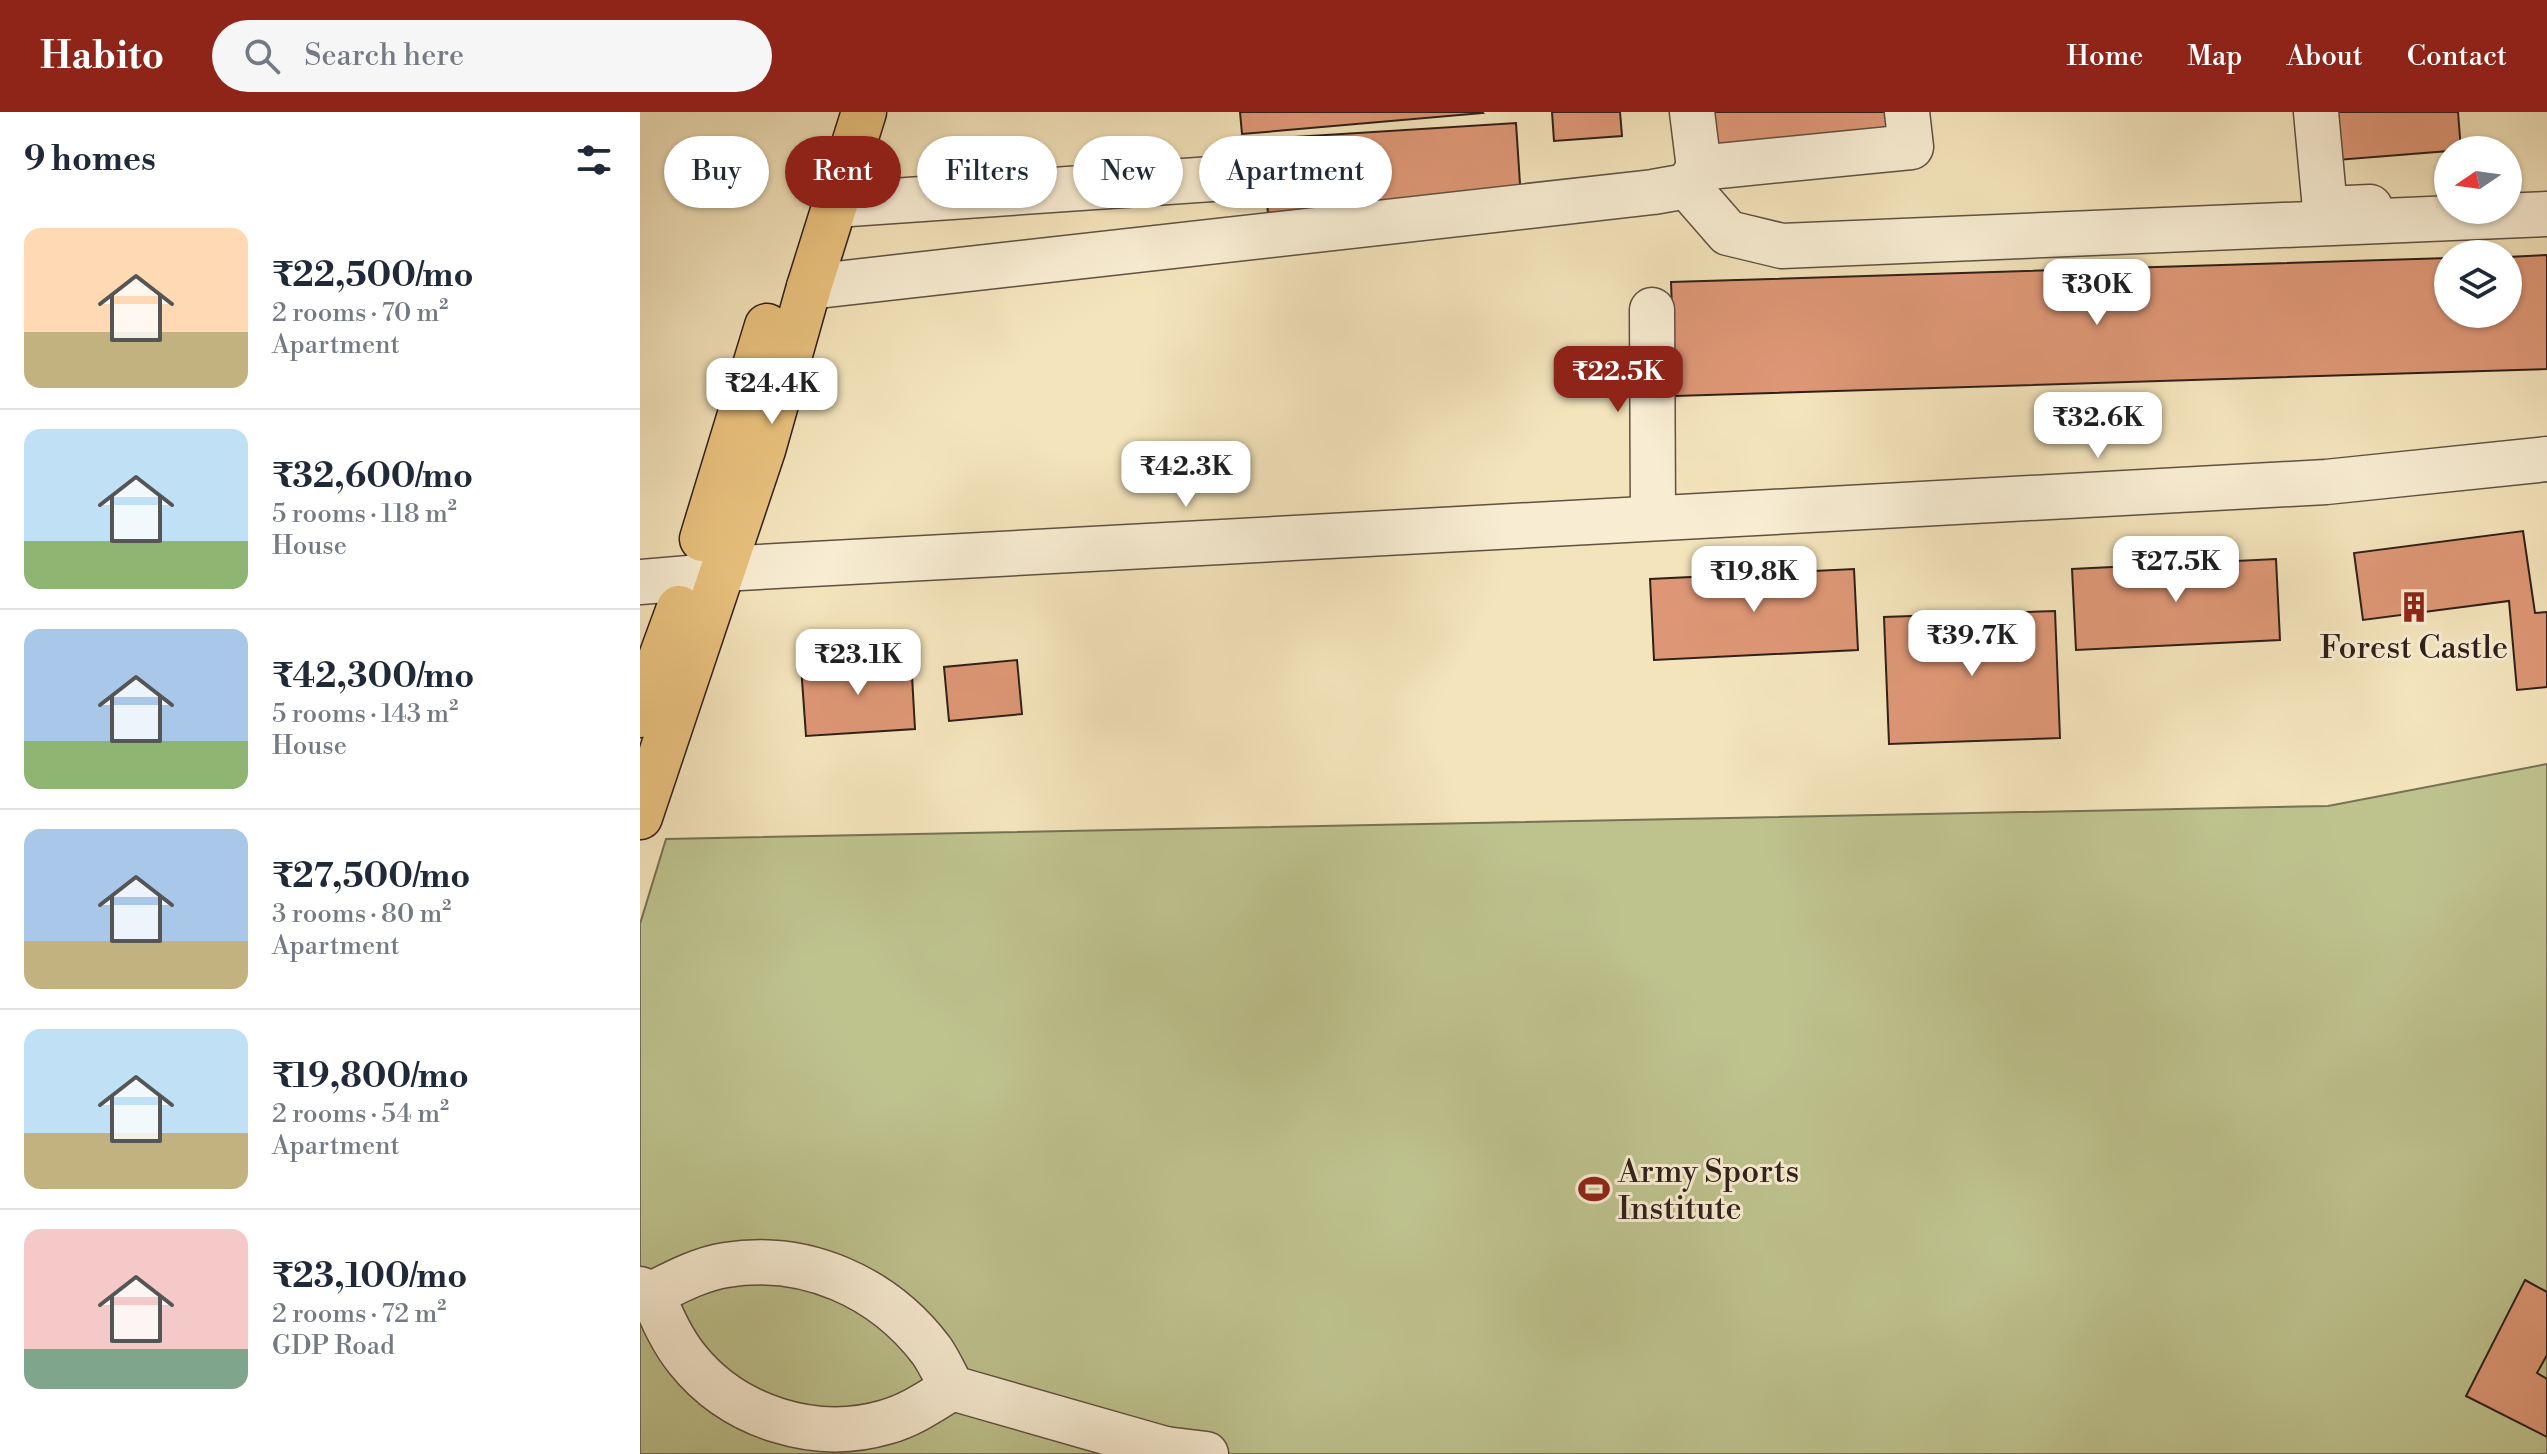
<!DOCTYPE html>
<meta charset="utf-8">
<style>
:root{--surface:#fff;--page:#f6f6f7;--text:#1f2937;--muted:#747a83;--line:#e0e1e3;--accent:#8f2418}
body{margin:0;font-family:"Libre Bodoni",serif;background:var(--page);color:var(--text);height:100vh;display:flex;flex-direction:column;font-size:30px;white-space:nowrap}
*{box-sizing:border-box;margin:0}
p{font-size:26px;color:var(--muted)}
.icon{flex:none;width:44px;height:44px;fill:none;stroke:currentColor;stroke-width:2;stroke-linecap:round;stroke-linejoin:round}
.map{position:relative;flex:1;overflow:hidden}
.panel{display:flex;flex-direction:column;background:var(--surface);width:640px}
.panel>*{flex:none}
.banner{position:absolute;left:24px;top:24px;width:760px;height:72px;display:flex;gap:16px}
.needle{width:52px;rotate:257deg}
.fabs{position:absolute;left:1794px;top:24px;display:grid;gap:16px}
.fabs a{display:grid;place-items:center;width:88px;height:88px;border-radius:50%;background:var(--surface);box-shadow:0 2px 6px #0004;font-size:40px}
.price{position:absolute;translate:-50% -68px;padding:0 18px;border-radius:16px;background:#fff;color:#222;font-size:26px;line-height:52px;filter:drop-shadow(0 2px 4px #0008)}
.price::after{content:'';position:absolute;left:50%;top:48px;width:24px;height:18px;margin-left:-12px;background:inherit;clip-path:polygon(0 0,100% 0,50% 100%)}
.price.current{background:var(--accent);color:#fff}
ul{padding:0;list-style:none}
li{display:flex;align-items:center;gap:24px;height:200px;padding:0 24px}
li+li{border-top:2px solid var(--line)}
li span{display:grid;place-items:center;flex:none;width:224px;height:160px;border-radius:16px;color:#555}
li>.icon{margin-inline-start:auto}
span .icon{width:96px;height:96px;fill:#fffc;stroke-width:1}
li b{font-size:34px}
h2{display:flex;justify-content:space-between;align-items:center;height:96px;padding:0 24px;font-size:34px}
.tag{padding:0 28px;border-radius:36px;background:var(--surface);box-shadow:0 2px 6px #0004;font-size:28px;line-height:72px}
.tag.current{background:var(--accent);color:#fff}
header{display:flex;align-items:center;gap:48px;box-sizing:border-box;height:112px;padding:0 40px;background:var(--accent);color:#fff}
header strong{font-size:38px}
nav{display:flex;gap:44px;margin-inline-start:auto;font-size:28px}
.search{width:560px;height:72px;background:var(--page);display:flex;align-items:center;gap:20px;box-sizing:border-box;padding:0 28px;border-radius:44px;color:var(--muted);font-size:30px}
main{display:flex;flex:1;min-height:0}
.map>svg:first-child{display:block}
.green{fill:#bec38e;stroke:#767254;stroke-width:2}
.building{fill:#de9776;stroke:#2f201a;stroke-width:2}
.lines{fill:none;stroke-linecap:round;stroke-linejoin:round}
.minor-casing{stroke:#605142;stroke-width:47}
.major-casing{stroke:#2f201a;stroke-width:47}
.minor{stroke:#f8edd3;stroke-width:44}
.major{stroke:#eac27e;stroke-width:44}
.labels{text-anchor:middle;stroke-width:6;stroke-linejoin:round;paint-order:stroke}
.poi-label{font-size:32px;fill:#2f201a;stroke:#f8edd3}
</style>
<header>
<strong>Habito</strong>
<div class="search"><svg class="icon" aria-label="search" viewBox="0 0 24 24"><circle cx="10" cy="10" r="6"/><path d="M15 15l6 6"/></svg>Search here</div>
<nav><a>Home</a><a>Map</a><a>About</a><a>Contact</a></nav>
</header>
<main>
<section class="panel">
<h2>9 homes<svg class="icon" aria-label="filters" viewBox="0 0 24 24"><path d="M4 7h16M4 17h16"/><circle cx="9" cy="7" r="2"/><circle cx="15" cy="17" r="2"/></svg></h2>
<ul>
<li><span style="background:linear-gradient(#ffd9b3 65%,#c2b280 0)"><svg class="icon" aria-label="home" viewBox="0 0 24 24"><path d="M3 11l9-7 9 7M6 9v11h12V9"/></svg></span><div><b>₹22,500/mo</b><p>2 rooms · 70 m²</p><p>Apartment</p></div></li>
<li><span style="background:linear-gradient(#bfe0f5 70%,#8fb573 0)"><svg class="icon" aria-label="home" viewBox="0 0 24 24"><path d="M3 11l9-7 9 7M6 9v11h12V9"/></svg></span><div><b>₹32,600/mo</b><p>5 rooms · 118 m²</p><p>House</p></div></li>
<li><span style="background:linear-gradient(#a9c7e8 70%,#8fb573 0)"><svg class="icon" aria-label="home" viewBox="0 0 24 24"><path d="M3 11l9-7 9 7M6 9v11h12V9"/></svg></span><div><b>₹42,300/mo</b><p>5 rooms · 143 m²</p><p>House</p></div></li>
<li><span style="background:linear-gradient(#a9c7e8 70%,#c2b280 0)"><svg class="icon" aria-label="home" viewBox="0 0 24 24"><path d="M3 11l9-7 9 7M6 9v11h12V9"/></svg></span><div><b>₹27,500/mo</b><p>3 rooms · 80 m²</p><p>Apartment</p></div></li>
<li><span style="background:linear-gradient(#bfe0f5 65%,#c2b280 0)"><svg class="icon" aria-label="home" viewBox="0 0 24 24"><path d="M3 11l9-7 9 7M6 9v11h12V9"/></svg></span><div><b>₹19,800/mo</b><p>2 rooms · 54 m²</p><p>Apartment</p></div></li>
<li><span style="background:linear-gradient(#f6c9c9 75%,#7fa58c 0)"><svg class="icon" aria-label="home" viewBox="0 0 24 24"><path d="M3 11l9-7 9 7M6 9v11h12V9"/></svg></span><div><b>₹23,100/mo</b><p>2 rooms · 72 m²</p><p>GDP Road</p></div></li>
</ul>
</section>
<div class="map">
<svg width="1907" height="1342" viewBox="0 0 1907 1342">
<rect width="100%" height="100%" fill="#f4e4bc"/>
<filter id="stains"><feTurbulence type="fractalNoise" baseFrequency=".0025" numOctaves="4"/><feColorMatrix values="0 0 0 0 .2 0 0 0 0 .09 0 0 0 0 .02 0 0 0 .5 -.17"/></filter>
<radialGradient id="worn" r=".72"><stop offset=".6" stop-color="#630" stop-opacity="0"/><stop offset="1" stop-color="#630" stop-opacity=".3"/></radialGradient>
<path class="green" d="M1907 652V1342H0V812L26 727 1688 694Z"/>
<g class="building">
<path d="M600 0H842L843 1 602 22Z"/>
<path d="M912 0H980L982 24 914 29Z"/>
<path d="M1062 0H1251L1252 25 1068 47Z"/>
<path d="M1692 0H1818L1821 38 1697 48Z"/>
<path d="M876 11 881 87 628 103 623 27Z"/>
<path d="M1907 143V257L1035 284 1031 170 1808 146V202H1868V145Z"/>
<path d="M1883 419 1895 501 1907 500V575L1877 578 1869 489 1723 508 1714 441Z"/>
<path d="M1636 447 1640 528 1436 538 1432 457Z"/>
<path d="M1214 457 1218 538 1014 548 1010 467Z"/>
<path d="M1415 499 1420 626 1249 632 1244 505Z"/>
<path d="M271 546 275 617 166 624 161 554Z"/>
<path d="M377 548 382 602 309 609 304 555Z"/>
<path d="M1885 1168 1907 1180V1243L1897 1261 1907 1267V1325L1826 1284Z"/>
</g>
<g class="lines">
<defs>
<g id="minor">
<path d="M1052 0 1059 56"/>
<path d="M1676 0 1685 97 1730 95"/>
<path d="M1047 74 1088 121 1142 134 1907 102"/>
<path d="M195 93 601 65"/>
<path d="M169 175 1013 80 1047 74 1059 56 1271 35 1267 0"/>
<path d="M1012 198 1013 405"/>
<path d="M0 470 49 466 82 457 1686 370 1907 347"/>
<path d="M0 1177 12 1182C22 1205 31 1227 47 1247 93 1305 175 1331 246 1310 271 1303 291 1289 312 1276"/>
<path d="M12 1182C36 1170 60 1157 86 1153 166 1140 243 1175 291 1238 299 1249 305 1263 312 1276L525 1337"/>
<path d="M505 1342 525 1337 566 1342"/>
</g>
<g id="major">
<path d="M62 427 127 214"/>
<path d="M0 603 39 496"/>
<path d="M0 705 123 338 169 175 224 0"/>
</g>
</defs>
<use href="#minor" class="minor-casing"/>
<use href="#major" class="major-casing"/>
<use href="#minor" class="minor"/>
<use href="#major" class="major"/>
</g>
<defs>
<symbol id="building-bare" viewBox="-9 -9 18 18"><path d="M-4-6H4V6H1V3H-1V6H-4ZM-2.5-4.3h1.7v1.8h-1.7ZM.8-4.3h1.7v1.8H.8ZM-2.5-1h1.7V.8h-1.7ZM.8-1h1.7V.8H.8Z" fill="#8f2418" stroke="#f8edd3" stroke-width="2.5" paint-order="stroke"/></symbol>
<symbol id="stadium-bare" viewBox="-9 -9 18 18"><path d="M0-5a6.5 5 0 1 0 0 10a6.5 5 0 1 0 0-10ZM-3.5-1.8h7v3.6h-7Z" fill="#8f2418" stroke="#f8edd3" stroke-width="2.5" paint-order="stroke"/></symbol>
</defs>
<g fill-rule="evenodd">
<use href="#building-bare" x="1752" y="473" width="44" height="44"/>
<use href="#stadium-bare" x="932" y="1055" width="44" height="44"/>
</g>
<g class="labels">
<g class="poi-label">
<text x="1774" y="546">Forest Castle</text>
<text x="978" y="1070" text-anchor="start">Army Sports<tspan x="978" dy="37">Institute</tspan></text>
</g>
</g>
<rect width="100%" height="100%" filter="url(#stains)"/>
<rect width="100%" height="100%" fill="url(#worn)"/>
</svg>
<div class="fabs">
<a><svg class="needle" viewBox="-14 -14 28 28"><path d="M0-13l5 13h-10z" fill="#e53935"/><path d="M0 13l5-13h-10z" fill="#747a83"/></svg></a>
<a><svg class="icon" aria-label="layers" viewBox="0 0 24 24"><path d="M12 4l9 5-9 5-9-5zM3 14l9 5 9-5"/></svg></a>
</div>
<b class="price" style="left:1457px;top:215px">₹30K</b>
<b class="price current" style="left:978px;top:302px">₹22.5K</b>
<b class="price" style="left:132px;top:314px">₹24.4K</b>
<b class="price" style="left:1458px;top:348px">₹32.6K</b>
<b class="price" style="left:546px;top:397px">₹42.3K</b>
<b class="price" style="left:1536px;top:492px">₹27.5K</b>
<b class="price" style="left:1114px;top:502px">₹19.8K</b>
<b class="price" style="left:1332px;top:566px">₹39.7K</b>
<b class="price" style="left:218px;top:585px">₹23.1K</b>
<div class="banner">
<a class="tag">Buy</a>
<a class="tag current">Rent</a>
<a class="tag">Filters</a>
<a class="tag">New</a>
<a class="tag">Apartment</a>
</div>
</div>
</main>
